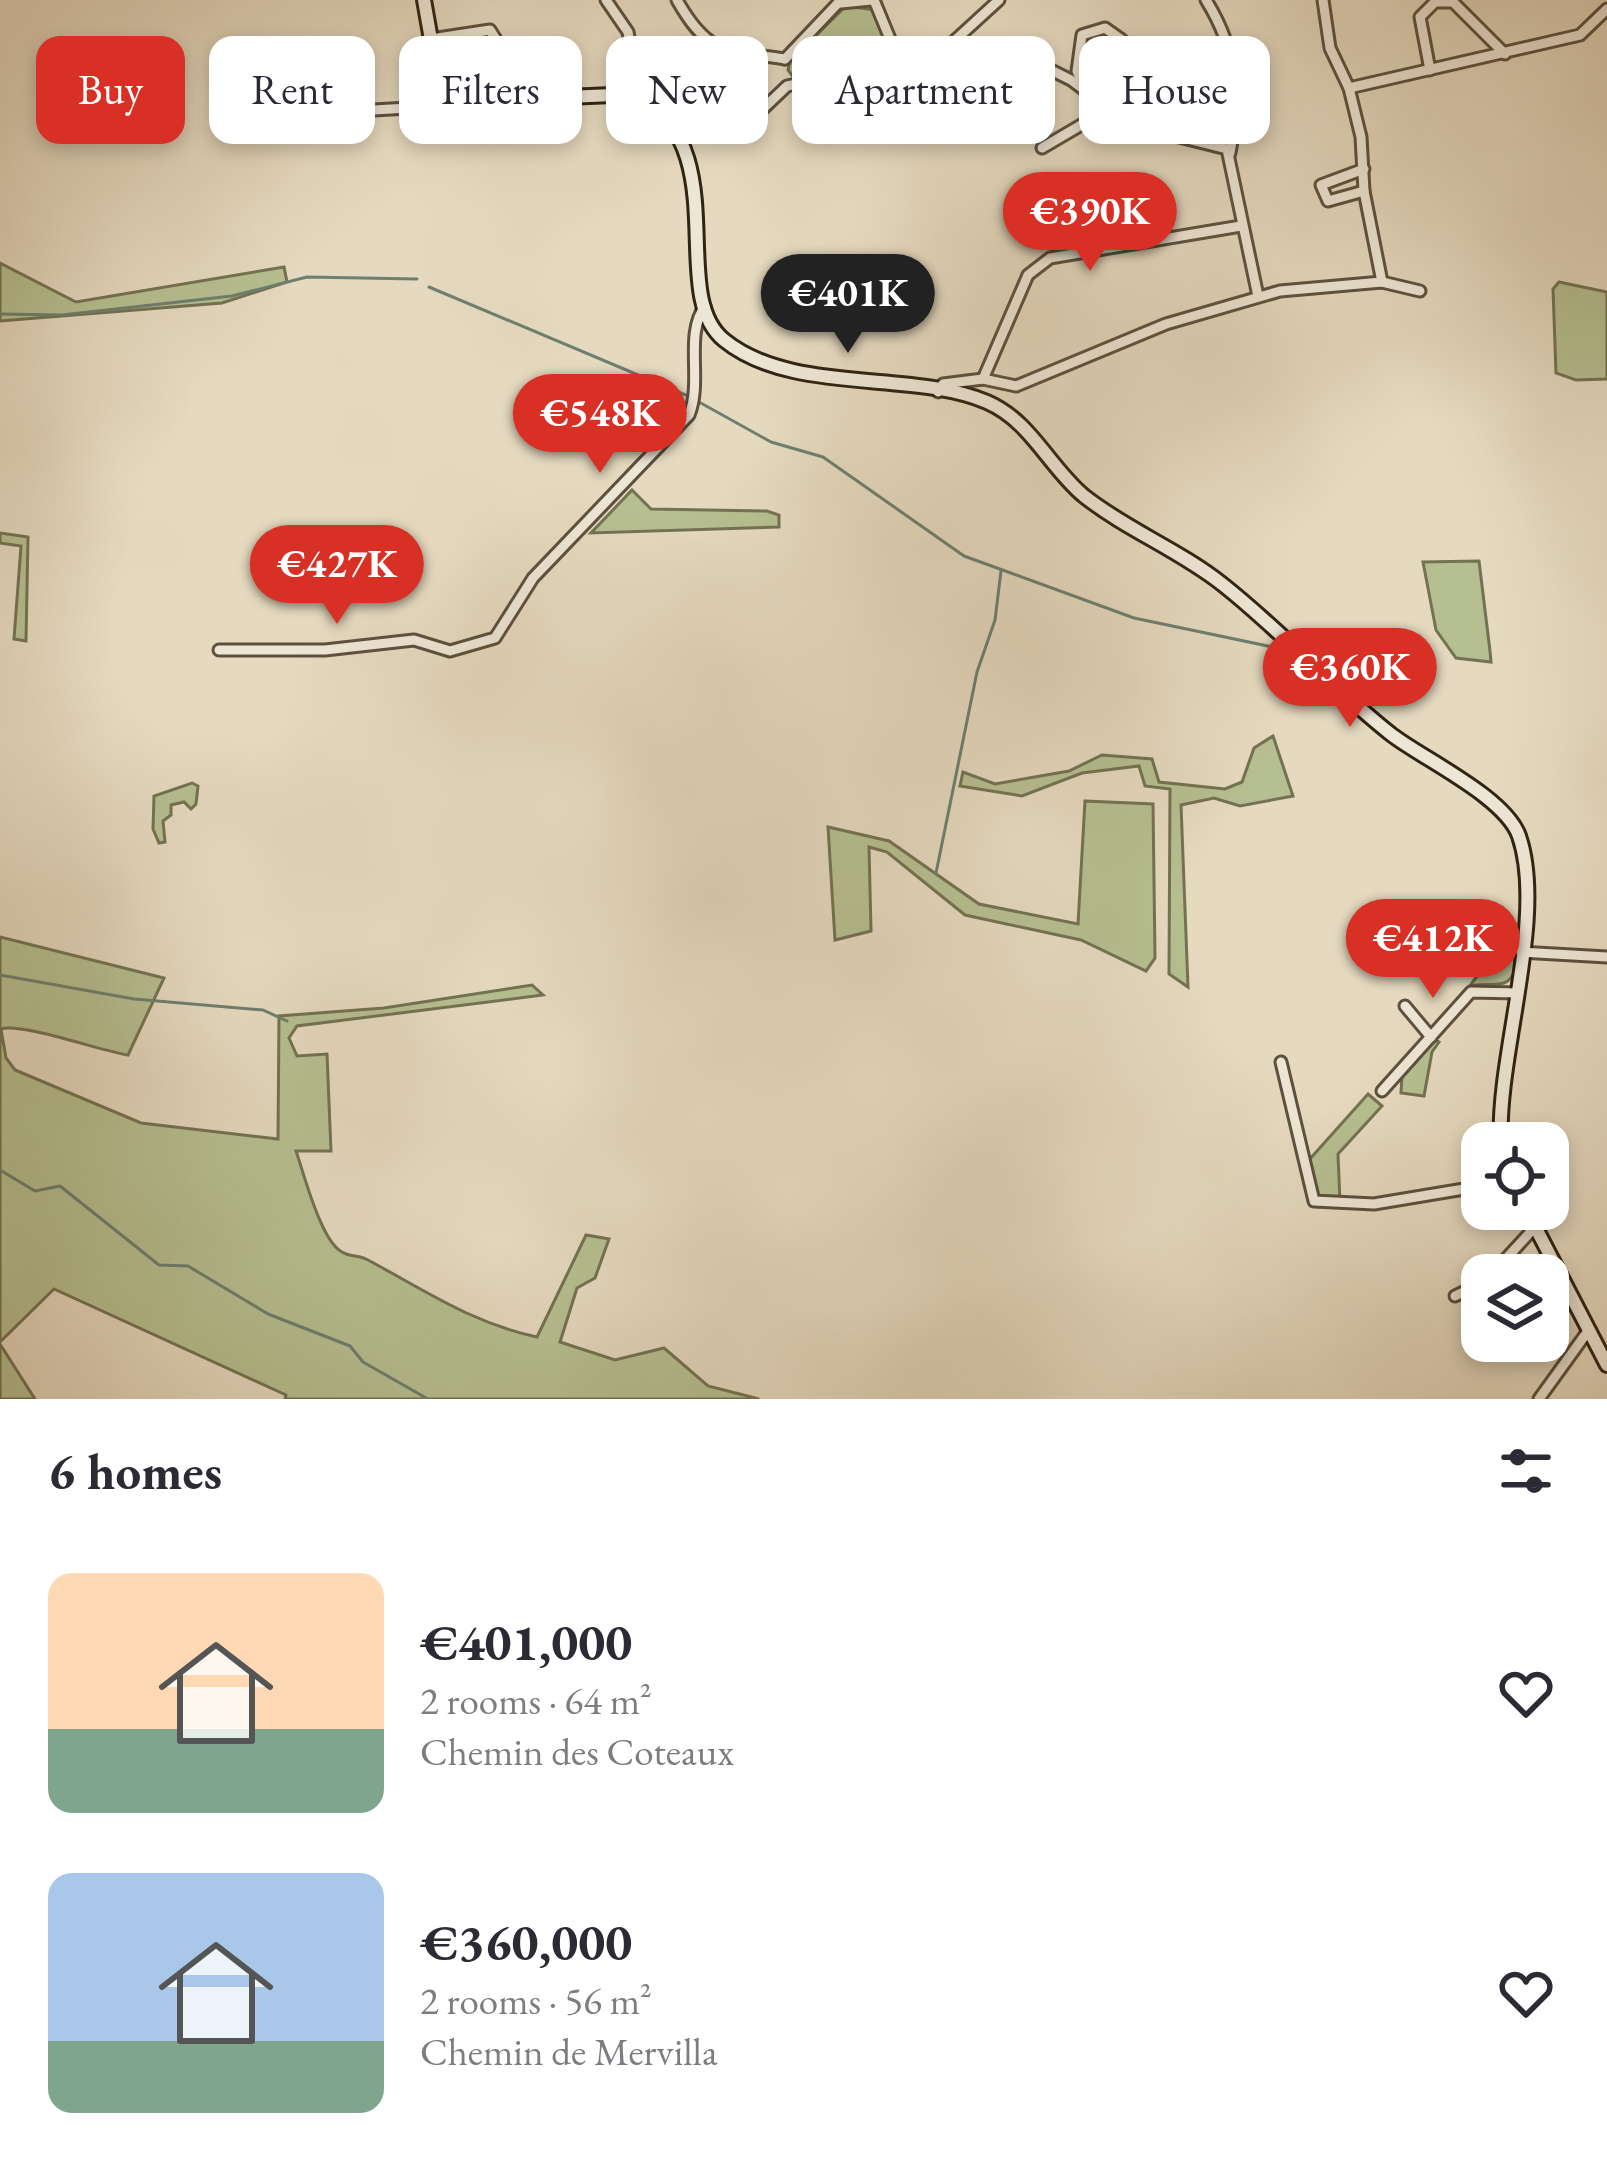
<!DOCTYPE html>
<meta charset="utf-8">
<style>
:root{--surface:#fff;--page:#f2f2f3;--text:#2b2b33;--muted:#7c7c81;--accent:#d93025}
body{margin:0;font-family:"EB Garamond",serif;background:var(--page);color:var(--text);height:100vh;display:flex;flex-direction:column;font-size:45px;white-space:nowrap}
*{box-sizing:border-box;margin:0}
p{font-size:39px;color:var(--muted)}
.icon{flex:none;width:66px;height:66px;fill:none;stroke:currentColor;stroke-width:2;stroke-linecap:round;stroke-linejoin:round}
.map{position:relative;height:1399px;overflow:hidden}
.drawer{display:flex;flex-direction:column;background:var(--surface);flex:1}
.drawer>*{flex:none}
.banner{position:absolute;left:36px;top:36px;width:1536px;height:108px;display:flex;gap:24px}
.controls{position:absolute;left:1461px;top:1122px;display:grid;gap:24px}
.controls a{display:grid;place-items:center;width:108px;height:108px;border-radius:24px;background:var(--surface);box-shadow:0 6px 18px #0003;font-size:60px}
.price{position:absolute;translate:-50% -102px;padding:0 27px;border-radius:42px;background:var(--accent);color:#fff;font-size:39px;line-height:78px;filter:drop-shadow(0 3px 6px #0008)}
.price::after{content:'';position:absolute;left:50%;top:72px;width:36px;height:27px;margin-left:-18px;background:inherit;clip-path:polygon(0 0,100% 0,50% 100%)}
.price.on{background:#222;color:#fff}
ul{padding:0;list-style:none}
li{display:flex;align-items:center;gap:36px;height:300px;padding:0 48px}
li span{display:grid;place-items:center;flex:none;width:336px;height:240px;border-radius:24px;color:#555}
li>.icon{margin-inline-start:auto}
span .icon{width:144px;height:144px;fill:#fffc;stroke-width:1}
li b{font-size:51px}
h2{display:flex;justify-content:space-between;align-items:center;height:144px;padding:0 48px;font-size:51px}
.chip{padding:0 42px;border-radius:24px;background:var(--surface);box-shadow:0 6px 18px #0003;font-size:42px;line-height:108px}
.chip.on{background:var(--accent);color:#fff}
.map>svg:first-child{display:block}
.green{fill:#b6bf91;stroke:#737252;stroke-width:3}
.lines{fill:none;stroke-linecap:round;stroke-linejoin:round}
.stream{stroke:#6d7f6f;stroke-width:3}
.street-casing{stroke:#5d513e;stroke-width:15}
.secondary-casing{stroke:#302413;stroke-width:18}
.street{stroke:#eee6d5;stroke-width:9}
.secondary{stroke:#eee6d5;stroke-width:12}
</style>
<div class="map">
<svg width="1607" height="1399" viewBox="0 0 1607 1399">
<rect width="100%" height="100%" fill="#e5d9bf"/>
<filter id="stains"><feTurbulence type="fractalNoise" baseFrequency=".00167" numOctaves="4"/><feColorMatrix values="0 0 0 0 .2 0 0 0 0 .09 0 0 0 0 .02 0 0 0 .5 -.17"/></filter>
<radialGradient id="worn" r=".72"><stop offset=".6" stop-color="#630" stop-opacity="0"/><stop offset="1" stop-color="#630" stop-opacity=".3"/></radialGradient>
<g class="green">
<path d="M846 6 875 10 892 52 887 63 794 78 788 70 790 61Z"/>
<path d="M0 263 76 302 284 267 287 282 222 303 0 321Z"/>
<path d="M1559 282 1607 292V379L1576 380 1556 373 1553 289Z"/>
<path d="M632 490 651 509 767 511 779 515V527L591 533Z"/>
<path d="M0 533 28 537 26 641 14 639 21 546 0 543Z"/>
<path d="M1479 561 1490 651 1491 662 1456 658 1436 630 1423 562Z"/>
<path d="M1273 736 1293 796 1240 806 1214 798 1181 805 1188 987 1169 974 1170 789 1145 786 1139 766 1082 773 1022 796 960 786 963 772 995 784 1069 771 1102 755 1152 759 1159 782 1225 789 1242 782 1254 748Z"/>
<path d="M192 783 198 786 196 804 191 809 184 802 171 805V815L163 821 165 842 159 843 153 829 154 796Z"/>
<path d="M1085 801 1153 804 1155 958 1146 971 1081 940 965 915 887 852 869 847 871 931 835 940 828 827 889 841 979 904 1078 924Z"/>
<path d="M0 937 164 978 128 1055C101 1051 20 1022 1 1029L6 1058 15 1070 141 1123 278 1139 279 1016 384 1008 532 985 543 995 297 1026 289 1038 297 1056 327 1054 331 1151H296C304 1174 321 1241 342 1252 349 1257 360 1255 368 1260 426 1291 472 1323 537 1337L586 1235 609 1239 595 1278 577 1288 560 1342 615 1360 664 1348 708 1386 759 1399H285L286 1395 54 1289 0 1342Z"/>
<path d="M1493 954 1517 960C1512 990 1501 983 1475 985L1464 994Z"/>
<path d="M1434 1039 1439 1042 1432 1052 1424 1096 1401 1093 1402 1074Z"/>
<path d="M1368 1094 1382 1106 1338 1154 1340 1202 1315 1199 1309 1160Z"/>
<path d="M0 1344 35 1399H0Z"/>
</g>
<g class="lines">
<g class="stream">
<path d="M429 287 688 396"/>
<path d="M0 314 62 315 232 296 307 277 417 279"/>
<path d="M699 402 771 442 823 457 964 556 1134 618 1282 649"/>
<path d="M936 873 977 672 995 620 1001 571"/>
<path d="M0 975 134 999 263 1010 287 1021"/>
<path d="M0 1170 35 1191 60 1186 159 1265 188 1266 268 1314 350 1346 363 1362 428 1399"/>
</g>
<defs>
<g id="street">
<path d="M606 0 628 32 640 96"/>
<path d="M677 0C708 55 725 50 785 59"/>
<path d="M874 0 900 63"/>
<path d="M1206 0C1237 50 1241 96 1230 153"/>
<path d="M1323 0 1330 48 1349 88 1361 137 1364 191 1382 282"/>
<path d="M841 3 871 0"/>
<path d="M431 39 490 30 497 41 499 103"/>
<path d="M955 45 973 61 1039 64 1071 80 1131 125 1227 149 1258 296"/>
<path d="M785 59 841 0"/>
<path d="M1430 70 1420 17 1435 2H1453L1505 54"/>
<path d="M1349 88 1580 35 1607 9"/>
<path d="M1085 89 1077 71 1082 35 1105 28 1122 40"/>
<path d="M268 116 426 107 446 99"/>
<path d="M746 125 787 86 940 54 999 0"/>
<path d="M675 132 740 130 751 125"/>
<path d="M1042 148 1088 121 1102 107"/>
<path d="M1364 191 1328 201 1321 185 1364 169"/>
<path d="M983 379 1028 275 1050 258 1241 226"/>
<path d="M938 392 943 384 983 379 1016 386 1166 324 1280 291 1382 282 1420 291"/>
<path d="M219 650H325L414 640 450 651 495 638 533 578 689 415C703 381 684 335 705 306"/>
<path d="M1521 952 1607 957"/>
<path d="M1405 1006 1431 1037"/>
<path d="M1281 1062 1314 1201 1374 1204 1482 1186"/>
<path d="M1382 1091 1471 992 1518 993"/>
<path d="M1491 1275 1535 1227"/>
<path d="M1455 1296 1482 1283"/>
<path d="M1539 1399 1588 1331"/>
</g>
<g id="secondary">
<path d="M424 0 439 85 451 102 636 94C737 150 666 293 724 340 791 395 913 370 987 402 1031 421 1049 467 1084 496 1127 530 1179 550 1222 584 1282 631 1332 688 1392 735 1425 760 1505 797 1519 836 1547 918 1496 1057 1501 1143"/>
<path d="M1526 1209 1607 1365"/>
</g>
</defs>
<use href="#street" class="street-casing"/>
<use href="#secondary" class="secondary-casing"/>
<use href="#street" class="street"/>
<use href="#secondary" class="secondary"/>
</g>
<rect width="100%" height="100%" filter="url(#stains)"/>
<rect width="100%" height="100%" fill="url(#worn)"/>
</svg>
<div class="controls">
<a><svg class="icon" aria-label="locate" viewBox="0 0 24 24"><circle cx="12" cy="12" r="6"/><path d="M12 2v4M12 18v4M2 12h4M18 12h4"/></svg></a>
<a><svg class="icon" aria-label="layers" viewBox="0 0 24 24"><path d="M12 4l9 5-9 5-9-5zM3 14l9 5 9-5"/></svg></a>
</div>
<b class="price" style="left:1090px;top:274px">€390K</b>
<b class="price on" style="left:848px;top:356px">€401K</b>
<b class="price" style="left:600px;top:476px">€548K</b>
<b class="price" style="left:337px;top:627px">€427K</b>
<b class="price" style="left:1350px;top:730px">€360K</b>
<b class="price" style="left:1433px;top:1001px">€412K</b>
<div class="banner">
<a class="chip on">Buy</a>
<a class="chip">Rent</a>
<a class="chip">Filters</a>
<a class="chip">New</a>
<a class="chip">Apartment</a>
<a class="chip">House</a>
</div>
</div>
<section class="drawer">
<h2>6 homes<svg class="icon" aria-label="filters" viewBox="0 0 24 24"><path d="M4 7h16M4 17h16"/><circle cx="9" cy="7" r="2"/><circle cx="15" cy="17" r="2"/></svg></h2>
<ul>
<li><span style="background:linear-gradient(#ffd9b3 65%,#7fa58c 0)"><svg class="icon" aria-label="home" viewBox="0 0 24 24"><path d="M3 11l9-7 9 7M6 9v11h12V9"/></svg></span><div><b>€401,000</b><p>2 rooms · 64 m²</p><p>Chemin des Coteaux</p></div><svg class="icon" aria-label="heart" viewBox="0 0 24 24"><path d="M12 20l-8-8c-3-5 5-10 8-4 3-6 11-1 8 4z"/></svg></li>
<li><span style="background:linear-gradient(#a9c7e8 70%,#7fa58c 0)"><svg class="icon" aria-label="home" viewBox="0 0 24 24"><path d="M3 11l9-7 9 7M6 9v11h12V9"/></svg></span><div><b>€360,000</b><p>2 rooms · 56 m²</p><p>Chemin de Mervilla</p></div><svg class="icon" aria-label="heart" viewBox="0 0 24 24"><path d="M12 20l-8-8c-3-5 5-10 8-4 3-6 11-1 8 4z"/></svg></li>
</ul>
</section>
